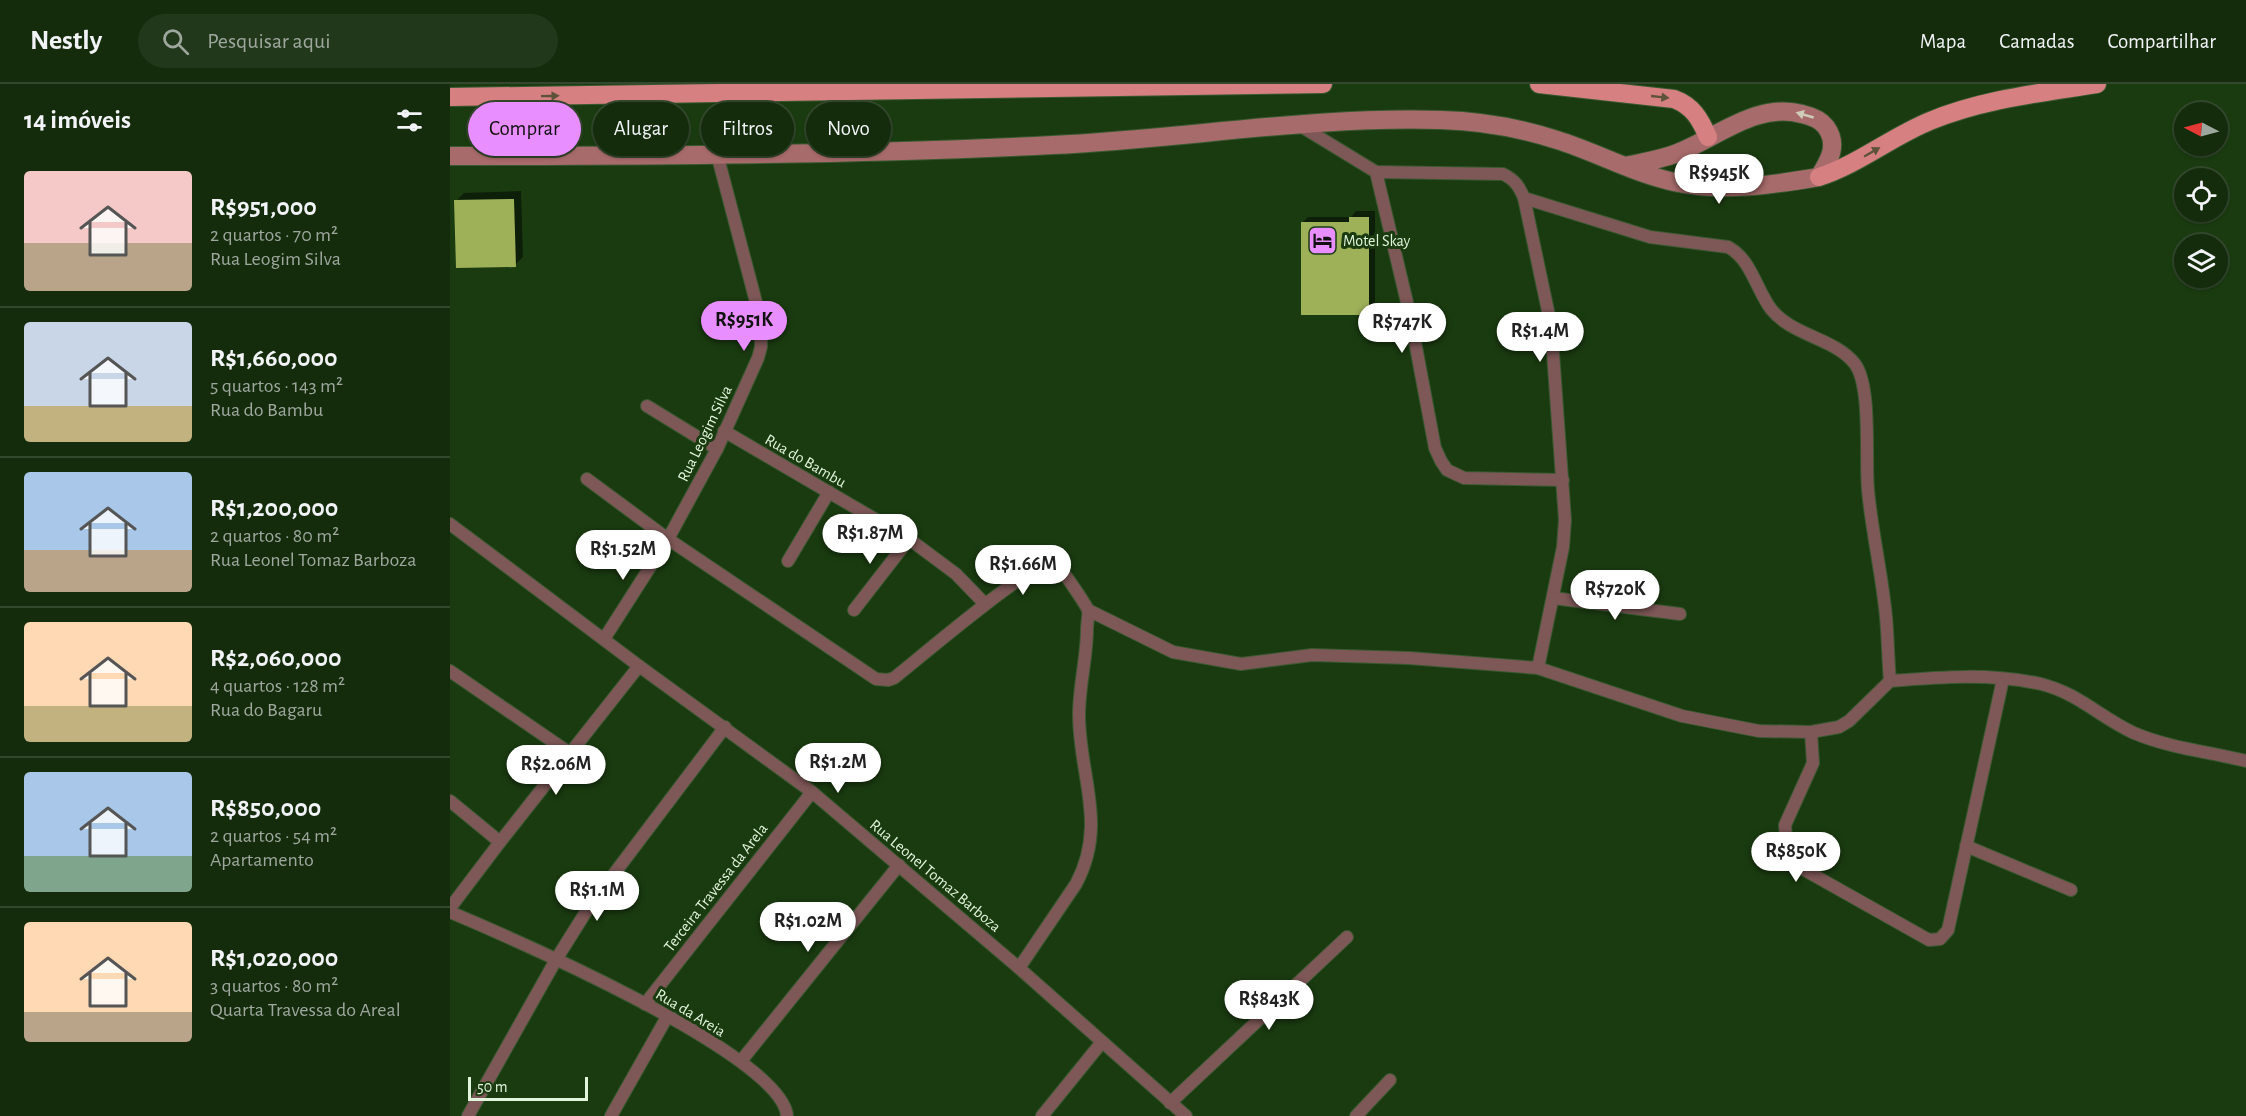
<!DOCTYPE html>
<html lang="pt">
<meta charset="utf-8">
<style>
:root{--surface:#142c0c;--page:#21381a;--text:#f1f3f6;--muted:#9da79d;--line:#33482d;--accent:#e88eff}
body{margin:0;font-family:"Alegreya Sans",sans-serif;background:var(--page);color:var(--text);height:100vh;display:flex;flex-direction:column;font-size:22px;white-space:nowrap}
*{box-sizing:border-box;margin:0}
p{font-size:20px;color:var(--muted)}
.icon{flex:none;width:33px;height:33px;fill:none;stroke:currentColor;stroke-width:2;stroke-linecap:round;stroke-linejoin:round}
.map{position:relative;flex:1;overflow:hidden}
.sheet{display:flex;flex-direction:column;background:var(--surface);width:450px}
.sheet>*{flex:none}
.guide{position:absolute;left:18px;top:18px;width:570px;height:54px;display:flex;gap:12px}
.needle{width:39px;rotate:276deg}
.controls{position:absolute;left:1724px;top:18px;display:grid;gap:12px}
.controls a{display:grid;place-items:center;width:54px;height:54px;border-radius:50%;background:var(--surface);box-shadow:0 2px 4px #0004,0 0 0 2px var(--line);font-size:30px}
.scale{position:absolute;left:18px;bottom:15px;width:120px;box-sizing:border-box;padding-left:6px;border:3px solid #e1f5dc;border-top:0;font-size:16px;line-height:21px;white-space:nowrap;color:#e1f5dc;-webkit-text-stroke:4px #1a3b10;paint-order:stroke}
.price{position:absolute;translate:-50% -51px;padding:0 14px;border-radius:21px;background:#fff;color:#222;font-size:20px;line-height:39px;filter:drop-shadow(0 2px 3px #0008)}
.price::after{content:'';position:absolute;left:50%;top:36px;width:18px;height:14px;margin-left:-9px;background:inherit;clip-path:polygon(0 0,100% 0,50% 100%)}
.price.current{background:var(--accent);color:#111}
ul{padding:0;list-style:none}
li{display:flex;align-items:center;gap:18px;height:150px;padding:0 24px}
li+li{border-top:2px solid var(--line)}
li span{display:grid;place-items:center;flex:none;width:168px;height:120px;border-radius:6px;color:#555}
li>.icon{margin-inline-start:auto}
span .icon{width:72px;height:72px;fill:#fffc;stroke-width:1}
li b{font-size:26px}
h2{display:flex;justify-content:space-between;align-items:center;height:72px;padding:0 24px;font-size:26px}
.chip{padding:0 21px;border-radius:27px;background:var(--surface);box-shadow:0 2px 4px #0004,0 0 0 2px var(--line);font-size:21px;line-height:54px}
.chip.current{background:var(--accent);color:#111}
header{display:flex;align-items:center;gap:36px;box-sizing:border-box;height:84px;padding:0 30px;background:var(--surface);border-bottom:2px solid var(--line)}
header strong{font-size:28px}
nav{display:flex;gap:33px;margin-inline-start:auto;font-size:21px}
.search{width:420px;height:54px;background:var(--page);display:flex;align-items:center;gap:15px;box-sizing:border-box;padding:0 21px;border-radius:33px;color:var(--muted);font-size:22px}
main{display:flex;flex:1;min-height:0}
.map>svg:first-child{display:block}
.shadow{fill:#0007}
.building{fill:#9eb159}
.lines{fill:none;stroke-linecap:round;stroke-linejoin:round}
.minor-casing{stroke:#3a5931;stroke-width:14}
.secondary-casing{stroke:#3a5931;stroke-width:20}
.trunk-casing{stroke:#3a5931;stroke-width:20}
.minor{stroke:#7e5757;stroke-width:12}
.secondary{stroke:#a86b6b;stroke-width:18}
.trunk{stroke:#d68081;stroke-width:18}
.oneway{fill:#5c5338}
.oneway2{fill:#d0ccba}
.labels{text-anchor:middle;stroke-width:6;stroke-linejoin:round;paint-order:stroke}
.poi-label{font-size:16px;fill:#e1f5dc;stroke:#1a3b10;text-anchor:start}
.street-label{font-size:16px;fill:#e1f5dc;stroke:#1a3b10}
</style>
<header>
<strong>Nestly</strong>
<div class="search"><svg class="icon" aria-label="search" viewBox="0 0 24 24"><circle cx="10" cy="10" r="6"/><path d="M15 15l6 6"/></svg>Pesquisar aqui</div>
<nav><a>Mapa</a><a>Camadas</a><a>Compartilhar</a></nav>
</header>
<main>
<section class="sheet">
<h2>14 imóveis<svg class="icon" aria-label="filters" viewBox="0 0 24 24"><path d="M4 7h16M4 17h16"/><circle cx="9" cy="7" r="2"/><circle cx="15" cy="17" r="2"/></svg></h2>
<ul>
<li><span style="background:linear-gradient(#f6c9c9 60%,#b9a48a 0)"><svg class="icon" aria-label="home" viewBox="0 0 24 24"><path d="M3 11l9-7 9 7M6 9v11h12V9"/></svg></span><div><b>R$951,000</b><p>2 quartos · 70 m²</p><p>Rua Leogim Silva</p></div></li>
<li><span style="background:linear-gradient(#c9d6e8 70%,#c2b280 0)"><svg class="icon" aria-label="home" viewBox="0 0 24 24"><path d="M3 11l9-7 9 7M6 9v11h12V9"/></svg></span><div><b>R$1,660,000</b><p>5 quartos · 143 m²</p><p>Rua do Bambu</p></div></li>
<li><span style="background:linear-gradient(#a9c7e8 65%,#b9a48a 0)"><svg class="icon" aria-label="home" viewBox="0 0 24 24"><path d="M3 11l9-7 9 7M6 9v11h12V9"/></svg></span><div><b>R$1,200,000</b><p>2 quartos · 80 m²</p><p>Rua Leonel Tomaz Barboza</p></div></li>
<li><span style="background:linear-gradient(#ffd9b3 70%,#c2b280 0)"><svg class="icon" aria-label="home" viewBox="0 0 24 24"><path d="M3 11l9-7 9 7M6 9v11h12V9"/></svg></span><div><b>R$2,060,000</b><p>4 quartos · 128 m²</p><p>Rua do Bagaru</p></div></li>
<li><span style="background:linear-gradient(#a9c7e8 70%,#7fa58c 0)"><svg class="icon" aria-label="home" viewBox="0 0 24 24"><path d="M3 11l9-7 9 7M6 9v11h12V9"/></svg></span><div><b>R$850,000</b><p>2 quartos · 54 m²</p><p>Apartamento</p></div></li>
<li><span style="background:linear-gradient(#ffd9b3 75%,#b9a48a 0)"><svg class="icon" aria-label="home" viewBox="0 0 24 24"><path d="M3 11l9-7 9 7M6 9v11h12V9"/></svg></span><div><b>R$1,020,000</b><p>3 quartos · 80 m²</p><p>Quarta Travessa do Areal</p></div></li>
</ul>
</section>
<div class="map">
<svg width="1796" height="1032" viewBox="0 0 1796 1032">
<rect width="100%" height="100%" fill="#1a3b10"/>
<g class="shadow">
<path d="M71 107 73 173 65 181 6 117 14 109Z"/>
<path d="M906 127H925V224L918 230 852 139 858 133H901Z"/>
</g>
<g class="building">
<path d="M64 115 66 183 6 184 4 116Z"/>
<path d="M899 133H919V231H851V138H899Z"/>
</g>
<g class="lines">
<defs>
<g id="minor">
<path d="M849 41 926 88 960 231 985 364 991 377 997 386 1014 394 1113 396"/>
<path d="M926 88 1053 90C1065 96 1069 102 1074 114L1101 241 1115 436 1113 463 1088 584"/>
<path d="M1074 114 1200 153 1278 163C1301 175 1306 205 1321 225 1342 252 1385 254 1405 280 1422 303 1415 376 1418 406 1422 449 1432 490 1436 533 1438 554 1438 575 1440 597"/>
<path d="M197 322 267 365"/>
<path d="M274 347 459 455 506 490 535 520"/>
<path d="M137 395 218 455 426 595 438 596 444 594C466 577 578 481 597 481 602 481 606 482 610 485 614 488 636 521 638 526 639 531 637 539 637 545 637 573 629 602 629 631 629 692 658 740 626 800L569 884"/>
<path d="M0 440 189 582 362 708 569 884 736 1032"/>
<path d="M338 477 379 408"/>
<path d="M1103 514 1230 530"/>
<path d="M404 526 459 455"/>
<path d="M638 526 723 568 791 580 862 571 959 574 1088 584 1232 632 1309 647 1361 648 1389 643 1399 637 1440 597C1490 593 1541 589 1591 600 1628 609 1651 634 1684 649 1719 664 1760 668 1796 677"/>
<path d="M154 555 218 455 267 365 308 274 311 263V237L267 70"/>
<path d="M0 587 121 670"/>
<path d="M1361 648 1363 679 1335 741 1337 765 1351 784 1479 856 1490 855 1498 846 1553 595"/>
<path d="M0 717 50 758"/>
<path d="M1516 762 1621 806"/>
<path d="M0 824 50 758 189 582"/>
<path d="M0 828C59 853 333 971 337 1032"/>
<path d="M195 920 362 708"/>
<path d="M291 977 449 781"/>
<path d="M720 1019 897 853"/>
<path d="M18 1032 107 874 139 823 275 643"/>
<path d="M161 1032 217 933"/>
<path d="M592 1032 652 958"/>
<path d="M906 1032 940 996"/>
</g>
<path id="secondary" d="M0 72C201 72 403 71 603 61 733 55 861 32 991 36 1030 37 1070 44 1107 56 1146 68 1183 89 1224 98 1272 109 1321 101 1369 93 1379 77 1389 61 1376 43 1370 35 1361 32 1352 30 1309 18 1270 51 1232 67 1215 75 1194 78 1175 82"/>
<g id="trunk">
<path d="M1089 0 1224 15C1243 22 1250 35 1258 53"/>
<path d="M0 13 873 0"/>
<path d="M1369 93C1409 80 1441 53 1480 37 1533 15 1591 9 1647 0"/>
</g>
</defs>
<use href="#minor" class="minor-casing"/>
<use href="#secondary" class="secondary-casing"/>
<use href="#trunk" class="trunk-casing"/>
<use href="#minor" class="minor"/>
<use href="#secondary" class="secondary"/>
<use href="#trunk" class="trunk"/>
</g>
<defs><path id="oneway-solid" d="M-6-.8H1V-3.2L6.5 0L1 3.2V.8H-6Z" transform="scale(1.5)"/></defs>
<g class="oneway">
<use href="#oneway-solid" transform="translate(100 12) rotate(-1)"/>
<use href="#oneway-solid" transform="translate(1210 13) rotate(6)"/>
<use href="#oneway-solid" transform="translate(1422 68) rotate(-30)"/>
</g>
<use class="oneway2" href="#oneway-solid" transform="translate(1355 31) rotate(-164)"/>
<defs>
<symbol id="hotel-square" viewBox="-11 -11 22 22"><rect x="-9" y="-9" width="18" height="18" rx="4" fill="#e88eff" stroke="#1a3b10"/><path d="M-6-4.5h1.5V1H6V5H4.5V3h-9V5H-6ZM-4 0a1.8 1.8 0 1 1 3.6 0ZM.5 0V-2.5h3Q6-2.5 6 0Z" fill="#111"/></symbol>
</defs>
<g fill-rule="evenodd">
<use href="#hotel-square" x="856" y="140" width="33" height="33"/>
</g>
<g class="labels">
<g class="poi-label">
<text x="893" y="162">Motel Skay</text>
</g>
<g class="street-label">
<text transform="translate(254 349) rotate(-64)" y="6">Rua Leogim Silva</text>
<text transform="translate(356 376) rotate(30)" y="6">Rua do Bambu</text>
<text transform="translate(486 791) rotate(40)" y="6">Rua Leonel Tomaz Barboza</text>
<text transform="translate(265 803) rotate(-52)" y="6">Terceira Travessa da Arela</text>
<text transform="translate(241 928) rotate(31)" y="6">Rua da Areia</text>
</g>
</g>
</svg>
<div class="controls">
<a><svg class="needle" viewBox="-14 -14 28 28"><path d="M0-13l5 13h-10z" fill="#e53935"/><path d="M0 13l5-13h-10z" fill="#9da79d"/></svg></a>
<a><svg class="icon" aria-label="locate" viewBox="0 0 24 24"><circle cx="12" cy="12" r="6"/><path d="M12 2v4M12 18v4M2 12h4M18 12h4"/></svg></a>
<a><svg class="icon" aria-label="layers" viewBox="0 0 24 24"><path d="M12 4l9 5-9 5-9-5zM3 14l9 5 9-5"/></svg></a>
</div>
<div class="scale">50 m</div>
<b class="price" style="left:1269px;top:121px">R$945K</b>
<b class="price current" style="left:294px;top:268px">R$951K</b>
<b class="price" style="left:952px;top:270px">R$747K</b>
<b class="price" style="left:1090px;top:279px">R$1.4M</b>
<b class="price" style="left:420px;top:481px">R$1.87M</b>
<b class="price" style="left:173px;top:497px">R$1.52M</b>
<b class="price" style="left:573px;top:512px">R$1.66M</b>
<b class="price" style="left:1165px;top:537px">R$720K</b>
<b class="price" style="left:388px;top:710px">R$1.2M</b>
<b class="price" style="left:106px;top:712px">R$2.06M</b>
<b class="price" style="left:1346px;top:799px">R$850K</b>
<b class="price" style="left:147px;top:838px">R$1.1M</b>
<b class="price" style="left:358px;top:869px">R$1.02M</b>
<b class="price" style="left:819px;top:947px">R$843K</b>
<div class="guide">
<a class="chip current">Comprar</a>
<a class="chip">Alugar</a>
<a class="chip">Filtros</a>
<a class="chip">Novo</a>
</div>
</div>
</main>
